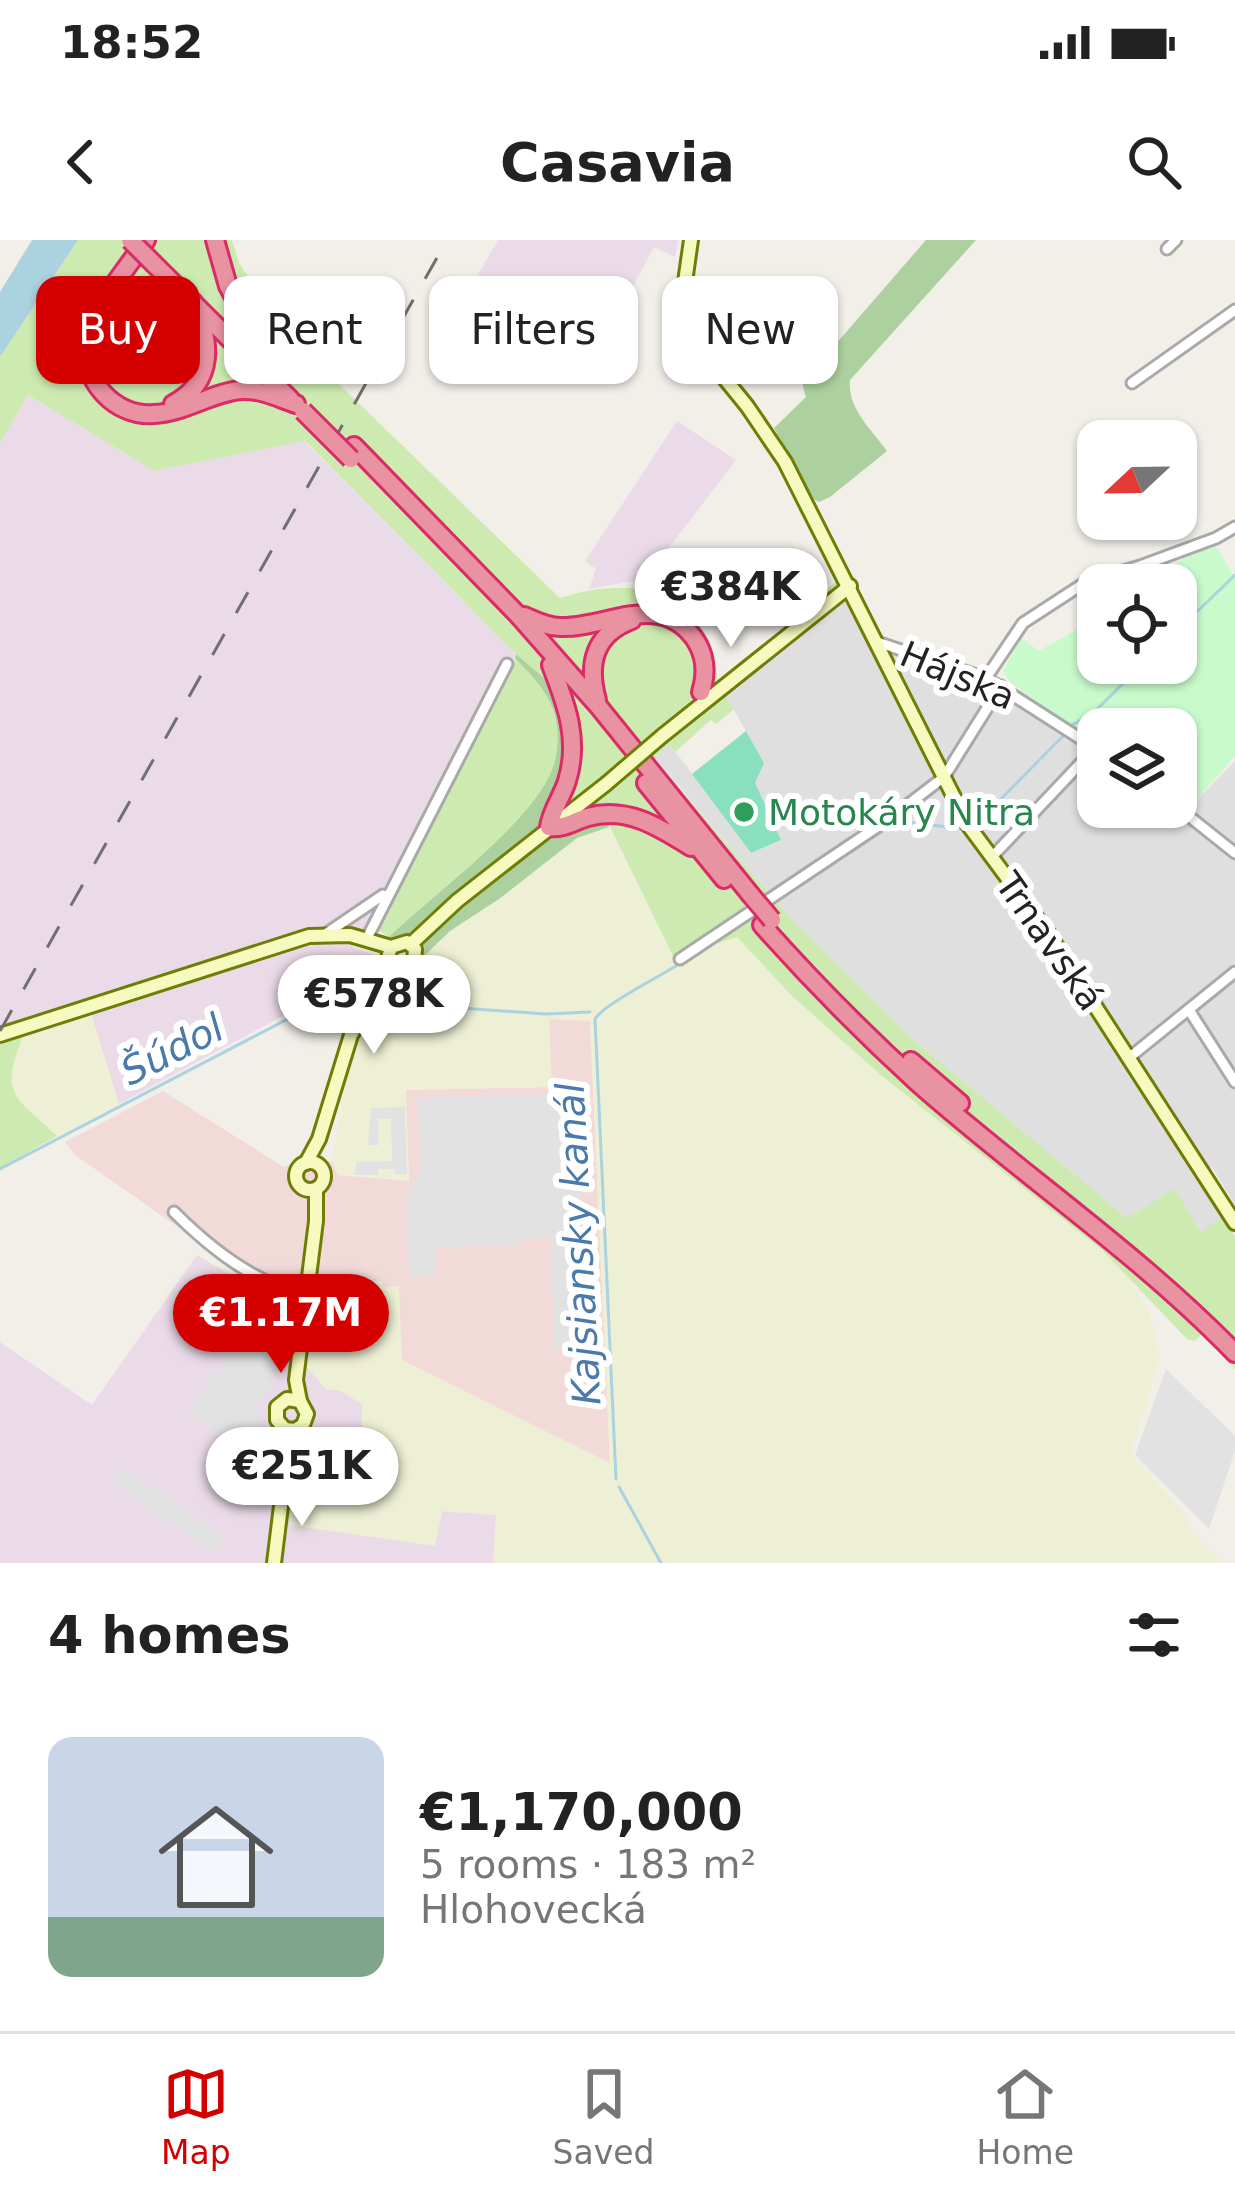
<!DOCTYPE html>
<meta charset="utf-8">
<style>
:root{--surface:#fff;--page:#f2f2f2;--text:#222;--muted:#767676;--line:#e0e0e0;--accent:#d40000}
body{margin:0;font-family:"DejaVu Sans",sans-serif;background:var(--page);color:var(--text);height:100vh;display:flex;flex-direction:column;font-size:45px;white-space:nowrap}
*{box-sizing:border-box;margin:0}
p{font-size:39px;color:var(--muted)}
.icon{flex:none;width:66px;height:66px;fill:none;stroke:currentColor;stroke-width:2;stroke-linecap:round;stroke-linejoin:round}
.map{position:relative;height:1323px;overflow:hidden}
.sheet{display:flex;flex-direction:column;background:var(--surface);flex:1}
.sheet>*{flex:none}
.guide{position:absolute;left:36px;top:36px;width:1164px;height:108px;display:flex;gap:24px}
.needle{width:78px;rotate:248deg}
.controls{position:absolute;left:1077px;top:180px;display:grid;gap:24px}
.controls a{display:grid;place-items:center;width:120px;height:120px;border-radius:24px;background:var(--surface);box-shadow:0 3px 9px #0004;font-size:60px}
.price{position:absolute;translate:-50% -102px;padding:0 27px;border-radius:42px;background:#fff;color:#222;font-size:39px;line-height:78px;filter:drop-shadow(0 3px 6px #0008)}
.price::after{content:'';position:absolute;left:50%;top:72px;width:36px;height:27px;margin-left:-18px;background:inherit;clip-path:polygon(0 0,100% 0,50% 100%)}
.price.on{background:var(--accent);color:#fff}
ul{padding:0;list-style:none}
li{display:flex;align-items:center;gap:36px;height:300px;padding:0 48px}
li+li{border-top:3px solid var(--line)}
li span{display:grid;place-items:center;flex:none;width:336px;height:240px;border-radius:24px;color:#555}
li>.icon{margin-inline-start:auto}
span .icon{width:144px;height:144px;fill:#fffc;stroke-width:1}
li b{font-size:51px}
h2{display:flex;justify-content:space-between;align-items:center;height:144px;padding:0 48px;font-size:51px}
.tag{padding:0 42px;border-radius:24px;background:var(--surface);box-shadow:0 3px 9px #0004;font-size:42px;line-height:108px}
.tag.on{background:var(--accent);color:#fff}
.status{display:flex;justify-content:space-between;align-items:center;height:84px;padding:0 60px;background:var(--surface);direction:ltr}
.status svg{height:33px;fill:currentColor}
header{display:flex;justify-content:space-between;align-items:center;height:156px;padding:0 48px;background:var(--surface);font-size:54px;font-weight:700}
.tab-bar{display:flex;justify-content:space-around;align-items:center;height:168px;border-top:3px solid var(--line);background:var(--surface);font-size:33px;color:var(--muted)}
.tab-bar a{display:grid;justify-items:center;gap:6px}
.tab-bar .on{color:var(--accent)}
.map>svg:first-child{display:block}
.residential{fill:#e0dfdf}
.commercial{fill:#f2dad9}
.industrial{fill:#ebdbe8}
.farmland{fill:#eef0d5}
.grass{fill:#cdebb0}
.forest{fill:#add19e}
.park{fill:#c8facc}
.pitch{fill:#88e0be}
.parking{fill:#e2e2e2}
.water{fill:#aad3df}
.lines{fill:none;stroke-linecap:round;stroke-linejoin:round}
.stream{stroke:#aad3df;stroke-width:3}
.street-casing{stroke:#a9a9a9;stroke-width:15}
.secondary-casing{stroke:#707d05;stroke-width:18}
.highway-casing{stroke:#dc2a67;stroke-width:22}
.street{stroke:#fff;stroke-width:9}
.secondary{stroke:#f7fabf;stroke-width:12}
.highway{stroke:#e892a2;stroke-width:16}
.rail{stroke:#707070;stroke-width:3;stroke-dasharray:24 24;stroke-linecap:butt}
.secondary-bridge-casing{stroke:#707d05;stroke-width:18;stroke-linecap:butt}
.highway-bridge-casing{stroke:#dc2a67;stroke-width:22;stroke-linecap:butt}
.secondary-bridge{stroke:#f7fabf;stroke-width:12}
.highway-bridge{stroke:#e892a2;stroke-width:16}
.leisure-dot{fill:#2e9e5b;stroke:#fff;stroke-width:4.5}
.labels{text-anchor:middle;stroke-width:12;stroke-linejoin:round;paint-order:stroke}
.street-label{font-size:36px;fill:#222;stroke:#fff}
.leisure-label{font-size:36px;fill:#27864d;stroke:#fff;text-anchor:start}
.water-label{font-size:39px;font-style:italic;fill:#4a7aab;stroke:#fff}
</style>
<div class="status"><b>18:52</b><svg viewBox="0 0 49 12"><path d="M0 12V9h3v3zM5 12V6h3v6zM10 12V3h3v9zM15 12V0h3v12zM26 1h20v11H26zM47 4h2v5h-2z"/></svg></div>
<header><svg class="icon" aria-label="back" viewBox="0 0 24 24"><path d="M15 5l-7 7 7 7"/></svg>Casavia<svg class="icon" aria-label="search" viewBox="0 0 24 24"><circle cx="10" cy="10" r="6"/><path d="M15 15l6 6"/></svg></header>
<div class="map">
<svg width="1235" height="1323" viewBox="0 0 1235 1323">
<rect width="100%" height="100%" fill="#f2efe9"/>
<path class="residential" d="M857 348 884 401 991 434 1098 507V567H1176V561L1188 569 1235 521V965L1212 927 1197 936 1223 977 1170 1015 910 797 792 680 654 517 669 503 751 613 780 601 754 543 764 523 725 454Z"/>
<path class="commercial" d="M549 779 590 780 610 1224 402 1120 382 1042H317L298 1064 272 1053 75 915 65 902 163 851 284 927 307 916 332 922 338 935 409 940 405 850 551 847Z"/>
<g class="industrial">
<path d="M498 0H678L675 17 654 7 602 105 551 77 547 83 518 68 522 60 478 34Z"/>
<path d="M28 155 154 231 304 201 516 414 375 688 351 706 371 714 375 724 372 738 357 755H327L305 764 119 864 91 775 0 803V203Z"/>
<path d="M677 181 736 220 645 339 589 349 596 329 585 321Z"/>
<path d="M197 1015 308 1080 341 1151 362 1164V1209L319 1206 434 1305 442 1271 497 1275 493 1323H0V1102L92 1165Z"/>
</g>
<g class="farmland">
<path d="M609 587 674 718 737 697 792 756 882 836 1102 1009 1130 1040 1149 1073 1160 1119 1133 1204V1217L1184 1271 1194 1294 1222 1323H493L496 1275 442 1271 435 1306 289 1285 296 1221 300 1215 319 1206 362 1208V1164L341 1151 326 1149 304 1124 316 1042 382 1041 383 1047 399 1046 402 1120 610 1223 590 781 549 779 552 847 406 850 409 941 338 935 332 922 348 828 380 756 393 761 422 718 450 691 499 659 577 598Z"/>
<path d="M91 774 119 864 57 896 12 854 9 831 23 795Z"/>
</g>
<g class="grass">
<path d="M78 0H232L239 23 280 87 560 358C637 333 713 351 718 444L849 330 857 348 725 454 734 469 716 484 711 480 675 512 669 504 654 518 792 680 910 797 1127 978 1174 949 1201 992 1223 977 1235 996V1129L1202 1094 1195 1101 1187 1099 1102 1010 882 836 792 756 737 697 674 718 607 581 572 587 551 566 567 530 557 449 516 414 305 201 154 231 28 155 0 203V117Z"/>
<path d="M515 418C530 434 545 448 553 469 559 486 559 507 554 524 538 579 432 655 389 697L375 688Z"/>
<path d="M23 795C0 857 13 854 57 896L0 928V803Z"/>
</g>
<g class="forest">
<path d="M926 0H976L850 140C847 168 871 189 887 211L830 257 819 262 813 259 774 188 806 157 802 143Z"/>
<path d="M516 414 557 449 571 502 551 566 572 587 607 581 609 587 577 598 499 659 450 691 422 718 393 762 380 756 412 713 389 697C432 655 538 579 554 524 559 507 559 486 553 469 545 448 530 434 515 418Z"/>
</g>
<path class="park" d="M1213 302 1235 337V516L1189 568 1176 559V489H1098V506L1010 442 1003 431 1021 398 1039 411 1098 378V423H1176V345H1152L1186 316Z"/>
<path class="pitch" d="M746 491 764 523 755 543 781 600 751 613 692 534Z"/>
<g class="parking">
<path d="M554 854 578 856 585 1100 554 1112 551 998 519 999 517 1005 436 1007 435 1036 409 1037 407 953 420 934 418 858Z"/>
<path d="M405 867 407 934H395L394 929H378V935H354L357 922 392 921 391 879H378L379 905H368L371 868Z"/>
<path d="M261 1066 283 1085 277 1136 256 1167 268 1201 263 1227 187 1173 216 1131 220 1133 229 1121 225 1117Z"/>
<path d="M1166 1129 1235 1196V1211L1209 1289 1135 1215Z"/>
<path d="M123 1227 225 1298 215 1313 112 1243Z"/>
</g>
<path class="water" d="M32 0H78L0 117V52Z"/>
<g class="lines">
<g class="stream">
<path d="M1176 392 1235 335"/>
<path d="M1072 485 1093 473 1144 423"/>
<path d="M977 583 1065 494"/>
<path d="M769 666 898 581 964 589"/>
<path d="M694 715 756 675"/>
<path d="M377 762 545 774 590 772"/>
<path d="M0 929 328 758 367 761"/>
<path d="M616 1239 595 779C603 765 662 735 681 723"/>
<path d="M619 1247 661 1323"/>
</g>
<defs>
<g id="street">
<path d="M1167 9 1176 0"/>
<path d="M1132 143 1235 70"/>
<path d="M877 402 986 438 1098 510"/>
<path d="M986 438 1023 383 1086 342 1140 326 1216 298 1235 287"/>
<path d="M1176 566 1235 613"/>
<path d="M991 618 1095 508"/>
<path d="M327 693 383 655"/>
<path d="M367 698 507 424"/>
<path d="M680 719 889 579 944 537 1001 446"/>
<path d="M1189 770 1235 842"/>
<path d="M1130 817 1235 732"/>
<path d="M174 972C209 1007 256 1045 306 1054"/>
</g>
<g id="secondary">
<path d="M691 0 684 49 687 80 695 102 747 166 785 222 968 585 1048 693 1235 983"/>
<path d="M662 496 850 346"/>
<path d="M411 704 457 661 606 544"/>
<path d="M0 795 309 696 350 695 391 707 407 702 415 709 414 723 403 729 394 727 388 718 391 707"/>
<circle cx="310" cy="936" r="14"/>
<path d="M306 923 319 899 351 795 394 727"/>
<path d="M300 1161 296 1140 316 981V949"/>
<path d="M274 1323 287 1217 295 1190 303 1185 307 1174 300 1161 287 1159 277 1167V1180L285 1189 295 1190"/>
</g>
<g id="highway">
<path d="M146 0C118 43 57 103 104 154 116 167 135 176 154 174 184 173 212 152 242 150 261 149 278 158 296 164"/>
<path d="M215 0 228 46 270 123"/>
<path d="M154 24 290 159"/>
<path d="M173 164C216 141 211 100 193 62"/>
<path d="M354 206 517 374 599 467 750 654"/>
<path d="M524 376C536 381 547 387 560 387 605 389 659 350 694 398 706 415 707 433 701 452"/>
<path d="M551 425C566 464 580 499 567 541 562 557 551 571 549 587 564 589 574 581 588 577 627 566 659 587 691 607"/>
<path d="M597 460C587 424 594 394 632 380"/>
<path d="M646 543 724 639"/>
<path d="M762 685C811 740 863 793 918 843 1022 935 1138 1013 1235 1113"/>
<path d="M911 821 960 863"/>
</g>
</defs>
<use href="#street" class="street-casing"/>
<use href="#secondary" class="secondary-casing"/>
<use href="#highway" class="highway-casing"/>
<use href="#street" class="street"/>
<use href="#secondary" class="secondary"/>
<use href="#highway" class="highway"/>
<path class="rail" d="M0 791 447 0"/>
<defs>
<path id="secondary-bridge" d="M606 544 662 496"/>
<g id="highway-bridge">
<path d="M130 0 154 24"/>
<path d="M303 171 351 219"/>
<path d="M750 654 772 680"/>
</g>
</defs>
<use href="#secondary-bridge" class="secondary-bridge-casing"/>
<use href="#highway-bridge" class="highway-bridge-casing"/>
<use href="#secondary-bridge" class="secondary-bridge"/>
<use href="#highway-bridge" class="highway-bridge"/>
</g>
<circle class="leisure-dot" cx="744" cy="572" r="12"/>
<g class="labels">
<g class="street-label">
<text transform="translate(958 435) rotate(23)" y="13">Hájska</text>
<text transform="translate(1050 701) rotate(55)" y="13">Trnavská</text>
</g>
<g class="leisure-label">
<text x="768" y="585">Motokáry Nitra</text>
</g>
<g class="water-label">
<text transform="translate(172 809) rotate(-27)" y="14">Šúdol</text>
<text transform="translate(578 1004) rotate(-93)" y="14">Kajsiansky kanál</text>
</g>
</g>
</svg>
<div class="controls">
<a><svg class="needle" viewBox="-14 -14 28 28"><path d="M0-13l5 13h-10z" fill="#e53935"/><path d="M0 13l5-13h-10z" fill="#767676"/></svg></a>
<a><svg class="icon" aria-label="locate" viewBox="0 0 24 24"><circle cx="12" cy="12" r="6"/><path d="M12 2v4M12 18v4M2 12h4M18 12h4"/></svg></a>
<a><svg class="icon" aria-label="layers" viewBox="0 0 24 24"><path d="M12 4l9 5-9 5-9-5zM3 14l9 5 9-5"/></svg></a>
</div>
<b class="price" style="left:731px;top:410px">€384K</b>
<b class="price" style="left:374px;top:817px">€578K</b>
<b class="price on" style="left:281px;top:1136px">€1.17M</b>
<b class="price" style="left:302px;top:1289px">€251K</b>
<div class="guide">
<a class="tag on">Buy</a>
<a class="tag">Rent</a>
<a class="tag">Filters</a>
<a class="tag">New</a>
</div>
</div>
<section class="sheet">
<h2>4 homes<svg class="icon" aria-label="filters" viewBox="0 0 24 24"><path d="M4 7h16M4 17h16"/><circle cx="9" cy="7" r="2"/><circle cx="15" cy="17" r="2"/></svg></h2>
<ul>
<li><span style="background:linear-gradient(#c9d6e8 75%,#7fa58c 0)"><svg class="icon" aria-label="home" viewBox="0 0 24 24"><path d="M3 11l9-7 9 7M6 9v11h12V9"/></svg></span><div><b>€1,170,000</b><p>5 rooms · 183 m²</p><p>Hlohovecká</p></div></li>
</ul>
</section>
<nav class="tab-bar">
<a class="on"><svg class="icon" aria-label="map" viewBox="0 0 24 24"><path d="M3 6l6-2 6 2 6-2v14l-6 2-6-2-6 2zM9 4v14M15 6v14"/></svg>Map</a>
<a><svg class="icon" aria-label="saved" viewBox="0 0 24 24"><path d="M7 4h10v16l-5-4-5 4z"/></svg>Saved</a>
<a><svg class="icon" aria-label="home" viewBox="0 0 24 24"><path d="M3 11l9-7 9 7M6 9v11h12V9"/></svg>Home</a>
</nav>
